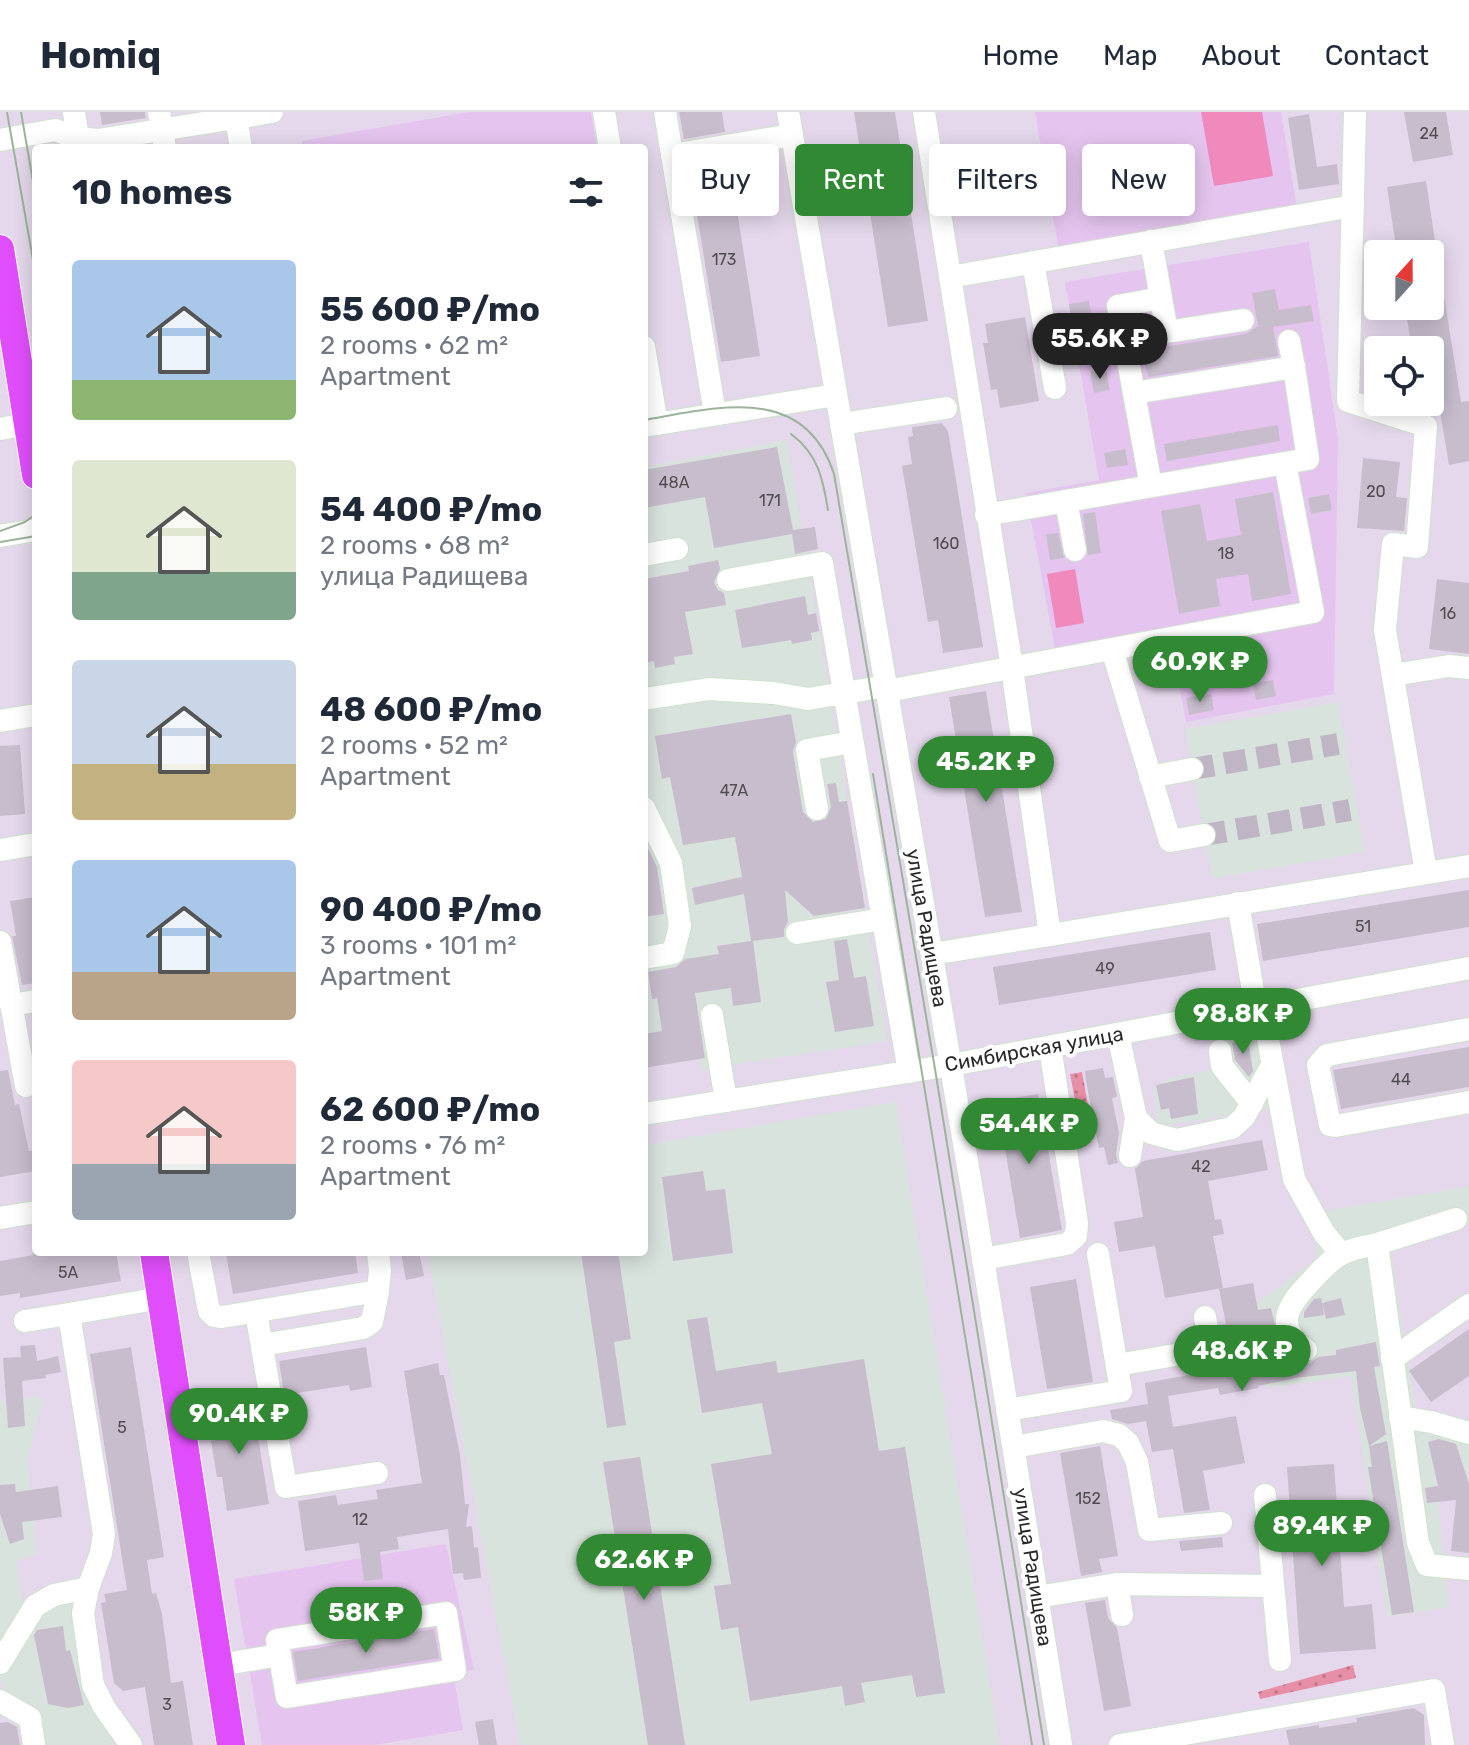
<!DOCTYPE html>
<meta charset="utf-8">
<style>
:root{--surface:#fff;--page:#f6f6f7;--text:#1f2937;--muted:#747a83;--line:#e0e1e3;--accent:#318934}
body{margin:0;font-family:Rubik,sans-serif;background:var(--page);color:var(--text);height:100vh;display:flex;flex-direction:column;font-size:30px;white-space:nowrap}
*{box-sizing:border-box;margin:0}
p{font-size:26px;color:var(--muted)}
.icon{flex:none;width:44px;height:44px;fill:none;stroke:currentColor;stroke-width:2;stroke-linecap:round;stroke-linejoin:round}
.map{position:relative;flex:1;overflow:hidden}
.details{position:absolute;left:32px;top:32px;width:616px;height:1112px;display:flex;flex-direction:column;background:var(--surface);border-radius:8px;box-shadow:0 4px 20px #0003}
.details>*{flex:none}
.top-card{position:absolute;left:672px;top:32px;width:676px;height:72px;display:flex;gap:16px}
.needle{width:52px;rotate:21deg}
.controls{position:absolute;left:1364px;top:128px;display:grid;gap:16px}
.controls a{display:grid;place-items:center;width:80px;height:80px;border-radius:8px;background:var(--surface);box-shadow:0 4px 20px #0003;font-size:40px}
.price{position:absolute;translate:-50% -68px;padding:0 18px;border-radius:28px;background:var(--accent);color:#fff;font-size:26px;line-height:52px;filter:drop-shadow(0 2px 4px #0008)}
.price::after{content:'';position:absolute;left:50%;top:48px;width:24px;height:18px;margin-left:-12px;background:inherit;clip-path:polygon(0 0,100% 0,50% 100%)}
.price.current{background:#222;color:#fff}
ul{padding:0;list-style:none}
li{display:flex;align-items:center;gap:24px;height:200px;padding:0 40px}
li span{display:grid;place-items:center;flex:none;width:224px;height:160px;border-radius:8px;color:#555}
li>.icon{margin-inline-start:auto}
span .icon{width:96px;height:96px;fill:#fffc;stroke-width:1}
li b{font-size:34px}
h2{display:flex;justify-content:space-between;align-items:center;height:96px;padding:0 40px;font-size:34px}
.tag{padding:0 28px;border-radius:8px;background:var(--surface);box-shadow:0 4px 20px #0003;font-size:28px;line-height:72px}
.tag.current{background:var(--accent);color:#fff}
header{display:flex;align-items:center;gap:48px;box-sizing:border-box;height:112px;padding:0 40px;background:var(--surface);border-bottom:2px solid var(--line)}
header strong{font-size:38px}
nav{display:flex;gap:44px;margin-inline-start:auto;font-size:28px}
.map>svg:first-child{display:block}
.industrial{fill:#d9e3dd}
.education{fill:#e5c5ef}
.park{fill:url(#park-dots)}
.pitch{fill:#f08abd}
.building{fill:#c8bdcd}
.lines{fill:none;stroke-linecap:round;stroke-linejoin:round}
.minor-tunnel{stroke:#bfb5c5;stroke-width:22;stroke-dasharray:22 11;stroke-linecap:butt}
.minor-casing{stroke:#cfe2cd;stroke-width:24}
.major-casing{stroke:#fff;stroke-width:30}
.minor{stroke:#fff;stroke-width:22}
.major{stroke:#e04efb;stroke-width:28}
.tram{stroke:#9cb49a;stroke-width:2}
.labels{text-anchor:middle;stroke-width:8;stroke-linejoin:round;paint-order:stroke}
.number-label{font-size:16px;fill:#504d51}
.street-label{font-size:20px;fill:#282828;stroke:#fff}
</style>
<header>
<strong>Homiq</strong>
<nav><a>Home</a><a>Map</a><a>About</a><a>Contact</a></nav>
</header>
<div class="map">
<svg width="1469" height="1633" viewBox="0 0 1469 1633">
<defs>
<pattern id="park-dots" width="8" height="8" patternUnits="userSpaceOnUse" patternTransform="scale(2)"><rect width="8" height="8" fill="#e78fa6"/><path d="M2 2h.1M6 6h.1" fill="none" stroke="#bb7587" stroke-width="1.8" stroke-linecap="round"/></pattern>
</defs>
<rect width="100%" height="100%" fill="#e5d8ec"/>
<g class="industrial">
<path d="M787 328 887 929 702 958 699 947 644 956V355Z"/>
<path d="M1338 590 1365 740 1212 767 1185 617Z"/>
<path d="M1256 921 1270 996 1159 1015 1153 977 1169 966 1214 957 1211 932Z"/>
<path d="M896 990 1000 1633H520L427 1140H644V1033Z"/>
<path d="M1469 1074V1112L1390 1134 1419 1316 1469 1326V1368L1437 1377 1449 1495 1387 1505 1351 1264 1266 1276 1255 1192 1317 1146 1312 1101Z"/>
<path d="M43 1285 28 1348 37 1442 17 1449 23 1496 71 1488 114 1633H43L5 1581 0 1566V1289Z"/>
</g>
<g class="education">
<path d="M469 0H591L597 36H303L302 29Z"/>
<path d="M1035 0H1281L1297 97 1059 139Z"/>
<path d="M1309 130 1338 327 1334 582 1186 610 1169 517 1055 537 1026 381 1099 368 1065 170Z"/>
<path d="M446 1432 474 1558 453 1561 463 1618 375 1633H262L234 1467Z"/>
</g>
<g class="park">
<path d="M1082 960 1093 1021 1082 1024 1070 962Z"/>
<path d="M1353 1553 1356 1566 1260 1587 1258 1580Z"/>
</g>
<g class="pitch">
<path d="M1201 0H1262L1273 64 1214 74Z"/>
<path d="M1075 457 1084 511 1056 516 1047 462Z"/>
</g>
<g class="building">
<path d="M100 0H145L146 6 102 13Z"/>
<path d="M679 0H722L725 20 684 27Z"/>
<path d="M854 0H895L928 209 888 215Z"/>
<path d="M1404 0H1446L1453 43 1413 50Z"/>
<path d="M1309 2 1317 55 1337 52 1339 72 1299 78 1288 6Z"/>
<path d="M729 48 760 244 721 250 689 54Z"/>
<path d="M1426 69 1437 142H1397L1387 75Z"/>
<path d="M1439 153 1461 290 1469 289V349L1449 353 1438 288 1430 289V238H1412L1405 194H1430V154Z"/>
<path d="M1275 177 1279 198 1311 193 1314 209 1273 215 1278 244 1148 265 1142 234 1159 231 1169 234 1246 222 1258 214 1252 181Z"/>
<path d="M1089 189 1094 219 1074 222 1069 192Z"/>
<path d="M1025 205 1039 289 1000 296 997 277 991 278 983 231H988L985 212Z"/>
<path d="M1106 257 1110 278 1094 281 1090 260Z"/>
<path d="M942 311 948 319 983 535 943 541 938 508 928 510 902 354 912 352 908 325 913 324 912 315Z"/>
<path d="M1278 313 1280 329 1167 349 1164 332Z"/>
<path d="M777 335 793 418 815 415 818 437 795 442 792 422 714 436 705 385 644 396V358Z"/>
<path d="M1125 337 1128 353 1107 356 1104 341Z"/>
<path d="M1363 346 1400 350 1396 385 1407 386 1404 419 1357 416Z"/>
<path d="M1273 380 1291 482 1252 489 1248 462 1216 467 1220 494 1179 502 1161 399 1200 392 1207 429 1241 423 1235 387Z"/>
<path d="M1329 382 1332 398 1311 402 1308 386Z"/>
<path d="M1095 400 1101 441 1088 443 1083 402Z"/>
<path d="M1058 421 1064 446 1050 448 1046 422Z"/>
<path d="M718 448 720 457 714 470 718 478 724 481 726 493 685 500 693 542 674 545 675 552 655 556 654 549 644 551V467L689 459 688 454Z"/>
<path d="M1437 467 1469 471V542L1429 537Z"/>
<path d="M805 484 808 503 816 501 819 519 811 521 812 528 792 532 791 528 742 536 735 498Z"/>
<path d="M1164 542 1167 559 1148 563 1145 545Z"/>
<path d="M1273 568 1276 584 1256 588 1253 571Z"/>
<path d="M986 579 1022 800 985 805 949 585Z"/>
<path d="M1211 582 1214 598 1189 603 1186 586Z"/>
<path d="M791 602 796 630 793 640 803 700 813 710 826 707 831 695 827 672 836 671 839 690 847 689 865 796 814 804 785 778 788 810 784 817V825L753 829 761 890 733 894 731 876 695 881 705 946 644 956V922L662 919 657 886 652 887 648 860 676 855 685 847 719 842 717 834 751 829 744 782 695 793 692 776 742 765 735 725 683 733 670 665 662 667 655 624Z"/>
<path d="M20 633 25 702 0 704V634Z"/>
<path d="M644 728 657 755 664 802 644 805Z"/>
<path d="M1469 778V815L1263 849 1257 812Z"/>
<path d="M36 785V871L22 873 12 824H16L10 789Z"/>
<path d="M1210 820 1216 858 999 893 993 855Z"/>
<path d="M847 827 854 866 866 864 874 914 835 920 826 870 839 868 834 829Z"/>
<path d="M1248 929 1253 959 1249 965 1235 948 1232 931Z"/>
<path d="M1469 935V975L1341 997 1333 958Z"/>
<path d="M1103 956 1105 966 1113 965 1117 985 1112 986 1119 1021 1116 1042 1118 1051 1108 1053 1104 1035 1099 1036 1086 969 1085 959Z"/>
<path d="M8 958 15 993 19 992 29 1039 36 1038V1059L0 1065V959Z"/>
<path d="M1194 965 1198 1002 1171 1007 1169 996 1161 998 1156 973Z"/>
<path d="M1038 982 1062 1118 1020 1126 997 989Z"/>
<path d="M1262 1028 1268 1058 1208 1069 1215 1108 1221 1107 1224 1122 1213 1124 1223 1176 1165 1186 1155 1134 1119 1140 1114 1110 1143 1105 1135 1057 1143 1049Z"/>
<path d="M703 1059 706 1079 725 1077 733 1141 673 1149 662 1065Z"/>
<path d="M33 1140H116L121 1169 20 1186V1181L0 1184V1149L33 1143Z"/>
<path d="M237 1140H355L358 1161 233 1182 226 1142Z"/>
<path d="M401 1140H419L424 1164 406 1168Z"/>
<path d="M581 1140H618L631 1227 614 1230 626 1313 607 1316Z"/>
<path d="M1076 1167 1093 1270 1047 1277 1030 1175Z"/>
<path d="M1253 1171 1258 1198 1271 1196 1283 1250 1297 1248 1310 1251 1318 1245 1336 1243V1238L1376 1230 1380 1254 1374 1255 1386 1322 1369 1334 1360 1296 1356 1259 1295 1266 1258 1274 1259 1276 1220 1283 1218 1276 1168 1284 1173 1315 1236 1304 1245 1351 1203 1359 1210 1398 1184 1401 1173 1337 1152 1340 1146 1309 1128 1312 1112 1307 1110 1298 1148 1292 1145 1271 1227 1256 1220 1213 1226 1212 1219 1177Z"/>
<path d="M1321 1186 1322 1191 1341 1186 1345 1203 1326 1207 1322 1191 1324 1203 1304 1206V1200L1314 1187Z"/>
<path d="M707 1205 716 1259 776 1249 778 1261 864 1247 879 1339 905 1335 945 1581 916 1585 912 1563 861 1571 865 1590 845 1594 842 1574 750 1589 738 1515 721 1518 714 1474 731 1472 711 1352 772 1342 762 1291 702 1301 687 1208Z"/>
<path d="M1469 1217V1264L1431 1290 1409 1259Z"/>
<path d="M35 1233 37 1249 58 1244 61 1260 45 1263 46 1266 22 1269 25 1314 8 1316 3 1246 21 1245 20 1234Z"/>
<path d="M131 1235 164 1445 147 1448 152 1482 156 1481 162 1502 171 1571 183 1569 193 1633H154L145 1575 123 1579 114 1571 101 1491 106 1490 104 1482 127 1478 90 1242Z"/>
<path d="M366 1235 372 1275 350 1279 349 1273 284 1283 279 1249Z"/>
<path d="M438 1251 440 1263H444L460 1343 465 1392H469L466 1415 472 1414 474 1436 478 1435 481 1466 464 1468 463 1461 453 1462 448 1417 397 1425 399 1437 380 1440 383 1467 364 1469 359 1431 305 1439 298 1389 336 1383 338 1393 378 1387 376 1378 422 1371 404 1259Z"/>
<path d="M252 1288 269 1392 227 1399 222 1365H217L211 1329 216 1328 210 1295Z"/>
<path d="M1439 1327 1456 1332 1469 1372V1441L1451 1439 1456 1388 1427 1391 1425 1376 1438 1374 1428 1330Z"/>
<path d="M1387 1329 1414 1500 1392 1503 1368 1355H1372L1369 1334Z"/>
<path d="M1100 1334 1118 1444 1099 1447 1102 1460 1081 1464 1060 1341Z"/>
<path d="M640 1345 685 1633H648L603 1350Z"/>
<path d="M1334 1352 1344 1495 1372 1492 1376 1537 1300 1542 1287 1355Z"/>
<path d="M15 1372 16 1380 58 1374 62 1405 22 1410 24 1427 10 1432 0 1402V1373Z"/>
<path d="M1222 1425 1223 1435 1181 1439 1179 1429Z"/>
<path d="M1105 1488 1108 1506 1117 1516 1131 1594 1104 1599 1085 1491Z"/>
<path d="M63 1514 66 1539 70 1538 84 1593 68 1596 48 1592 34 1523 37 1518Z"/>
<path d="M434 1517 439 1546 298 1569 293 1540Z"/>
<path d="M1414 1596 1424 1603 1425 1633H1289L1286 1618 1319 1613V1616L1357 1610 1356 1606Z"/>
<path d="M493 1607 497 1633H479L475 1610Z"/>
<path d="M8 1610 17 1615 20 1633H0V1611Z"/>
</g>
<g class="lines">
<g class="minor-tunnel">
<path d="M1192 657 1338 632"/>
<path d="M1204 723 1350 698"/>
</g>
<defs>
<g id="minor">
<path d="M74 0 78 26"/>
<path d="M159 0 165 36"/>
<path d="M604 0 610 36"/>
<path d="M665 0 715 302"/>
<path d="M788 0 974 1090 1061 1633"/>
<path d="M924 0 1012 556 1050 823 932 842"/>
<path d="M1355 0 1348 289 1426 314 1417 435 1393 432 1385 518 1426 760"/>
<path d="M236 6 241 36"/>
<path d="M0 28 55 18 78 26 98 28 272 0"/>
<path d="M672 43 792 23"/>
<path d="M1151 129 1167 220 1243 208"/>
<path d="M1033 150 1055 276"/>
<path d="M950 165 1353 94"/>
<path d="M644 235 657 312"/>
<path d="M1134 281 1294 255 1289 229"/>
<path d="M841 312 946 296"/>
<path d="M644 314 836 283"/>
<path d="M0 317 28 312"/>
<path d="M1151 374 1118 194 1161 186"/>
<path d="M1066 389 1075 438"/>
<path d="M986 403 1308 347 1294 255"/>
<path d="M0 424 36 418"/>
<path d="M644 443 677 437"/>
<path d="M728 468 822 451 909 960"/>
<path d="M1112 537 1313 500 1285 351"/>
<path d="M1393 563 1449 554 1469 556"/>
<path d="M887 579 1112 537 1170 729 1204 723"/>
<path d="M644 587 709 577 774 581 808 587 886 574"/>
<path d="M0 609 36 603"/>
<path d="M1150 665 1192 657"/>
<path d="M644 696 671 751 680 814 673 841 644 846"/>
<path d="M817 697 807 638 852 630"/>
<path d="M1 738 36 732"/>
<path d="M1238 791 1256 896"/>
<path d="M797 821 883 807"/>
<path d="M1050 823 1469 754"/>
<path d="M0 830 26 974"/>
<path d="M11 893 36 889"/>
<path d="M1262 895 1294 1067 1324 1121 1341 1142"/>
<path d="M712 903 726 989"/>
<path d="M1469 917 1327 943 1318 953 1330 1013 1335 1014 1469 990"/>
<path d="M1118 922 1136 1006 1151 1021 1177 1028 1232 1016 1244 1005 1271 955"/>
<path d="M1220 939 1222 954 1252 992"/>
<path d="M644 1002 951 953 1469 856"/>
<path d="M1130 1044 1136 1006"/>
<path d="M0 1106 36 1100"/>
<path d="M1456 1107 1377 1132 1418 1431 1427 1453 1469 1457"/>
<path d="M198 1140 209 1199 214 1204 222 1205 378 1179 380 1158 378 1140"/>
<path d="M983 1147 1067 1132 1076 1124 1077 1111 1050 935"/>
<path d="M256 1200 286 1375 377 1361"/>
<path d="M25 1209 69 1202"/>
<path d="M262 1233 363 1216 372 1210 378 1179"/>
<path d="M1306 1238C1272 1213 1289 1192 1313 1167 1322 1157 1333 1145 1346 1140 1356 1136 1367 1134 1377 1132"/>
<path d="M1392 1247 1469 1193"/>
<path d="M1117 1253 1210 1237 1205 1205"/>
<path d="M1007 1298 1121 1279 1098 1142"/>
<path d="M1400 1305 1431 1310 1469 1321"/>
<path d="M1014 1335 1103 1319 1119 1323 1128 1331 1137 1350 1149 1418 1221 1411"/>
<path d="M1265 1383 1280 1548"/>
<path d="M1117 1472 1122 1503"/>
<path d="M1037 1485 1117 1472 1273 1474"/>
<path d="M446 1501 455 1558 287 1585 277 1528Z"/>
<path d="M0 1551 35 1494 54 1483 88 1476"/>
<path d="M219 1553 280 1543"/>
<path d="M0 1589 30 1606 34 1633"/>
<path d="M131 1633 104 1595 93 1573 83 1501 88 1476 101 1441 104 1422 69 1202 161 1186"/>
<path d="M1120 1633 1150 1628"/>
<path d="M1151 1633 1150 1628 1434 1578 1443 1633"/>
</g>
<g id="major">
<path d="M0 137 36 363"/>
<path d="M154 1140 231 1633"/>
</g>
</defs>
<use href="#minor" class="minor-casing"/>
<use href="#major" class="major-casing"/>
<use href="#minor" class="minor"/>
<use href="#major" class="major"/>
<g class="tram">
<path d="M7 0 36 165"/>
<path d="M21 0 36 87"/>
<path d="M644 308C715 296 804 270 834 362L935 957 1044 1633"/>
<path d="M791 322C818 342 823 367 828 398"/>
<path d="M0 419 25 410 36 402"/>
<path d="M0 430 36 424"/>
<path d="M873 662 1032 1633"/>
</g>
</g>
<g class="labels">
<g class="number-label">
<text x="1429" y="27">24</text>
<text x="724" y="153">173</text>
<text x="674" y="376">48А</text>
<text x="1376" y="385">20</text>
<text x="770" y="394">171</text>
<text x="946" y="437">160</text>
<text x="1226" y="447">18</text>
<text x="1448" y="507">16</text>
<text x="734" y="684">47А</text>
<text x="1363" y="820">51</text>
<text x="1105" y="862">49</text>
<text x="1401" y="973">44</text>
<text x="1201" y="1060">42</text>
<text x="68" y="1166">5А</text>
<text x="122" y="1321">5</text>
<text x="1088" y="1392">152</text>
<text x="360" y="1413">12</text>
<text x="167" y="1598">3</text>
</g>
<g class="street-label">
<text transform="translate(927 816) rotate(80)" y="7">улица Радищева</text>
<text transform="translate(1034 937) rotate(-10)" y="7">Симбирская улица</text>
<text transform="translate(1033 1455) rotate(81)" y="7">улица Радищева</text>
</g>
</g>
</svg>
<div class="controls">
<a><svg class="needle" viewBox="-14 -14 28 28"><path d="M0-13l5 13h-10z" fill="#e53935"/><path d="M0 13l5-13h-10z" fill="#747a83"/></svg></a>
<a><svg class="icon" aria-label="locate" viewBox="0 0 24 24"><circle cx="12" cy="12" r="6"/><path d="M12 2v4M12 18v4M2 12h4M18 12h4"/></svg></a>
</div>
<b class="price current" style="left:1100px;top:269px">55.6K ₽</b>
<b class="price" style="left:1200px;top:592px">60.9K ₽</b>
<b class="price" style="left:986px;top:692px">45.2K ₽</b>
<b class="price" style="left:1243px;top:944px">98.8K ₽</b>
<b class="price" style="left:1029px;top:1054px">54.4K ₽</b>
<b class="price" style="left:1242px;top:1281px">48.6K ₽</b>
<b class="price" style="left:239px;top:1344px">90.4K ₽</b>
<b class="price" style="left:1322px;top:1456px">89.4K ₽</b>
<b class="price" style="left:644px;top:1490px">62.6K ₽</b>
<b class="price" style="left:366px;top:1543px">58K ₽</b>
<div class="top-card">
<a class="tag">Buy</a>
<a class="tag current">Rent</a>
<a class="tag">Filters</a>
<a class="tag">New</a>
</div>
<section class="details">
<h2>10 homes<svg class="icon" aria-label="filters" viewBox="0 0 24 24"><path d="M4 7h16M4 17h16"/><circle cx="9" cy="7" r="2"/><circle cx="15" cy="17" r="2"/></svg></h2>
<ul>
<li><span style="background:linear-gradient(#a9c7e8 75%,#8fb573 0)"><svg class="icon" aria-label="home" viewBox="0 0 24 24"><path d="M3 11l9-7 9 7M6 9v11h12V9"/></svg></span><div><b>55 600 ₽/mo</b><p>2 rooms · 62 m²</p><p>Apartment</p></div></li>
<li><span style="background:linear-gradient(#dfe7d0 70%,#7fa58c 0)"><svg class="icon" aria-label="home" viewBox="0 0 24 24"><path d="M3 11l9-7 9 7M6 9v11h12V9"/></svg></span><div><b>54 400 ₽/mo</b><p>2 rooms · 68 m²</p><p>улица Радищева</p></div></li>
<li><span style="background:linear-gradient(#c9d6e8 65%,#c2b280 0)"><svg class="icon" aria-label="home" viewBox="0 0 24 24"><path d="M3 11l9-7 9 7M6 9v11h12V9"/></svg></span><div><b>48 600 ₽/mo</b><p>2 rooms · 52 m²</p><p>Apartment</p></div></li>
<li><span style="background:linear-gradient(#a9c7e8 70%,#b9a48a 0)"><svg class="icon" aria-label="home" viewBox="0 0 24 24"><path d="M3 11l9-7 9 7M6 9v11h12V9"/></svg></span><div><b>90 400 ₽/mo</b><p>3 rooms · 101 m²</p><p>Apartment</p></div></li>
<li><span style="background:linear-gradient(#f6c9c9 65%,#9aa5b1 0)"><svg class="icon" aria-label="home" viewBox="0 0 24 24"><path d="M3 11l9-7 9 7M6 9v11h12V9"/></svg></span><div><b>62 600 ₽/mo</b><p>2 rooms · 76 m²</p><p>Apartment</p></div></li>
</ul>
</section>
</div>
